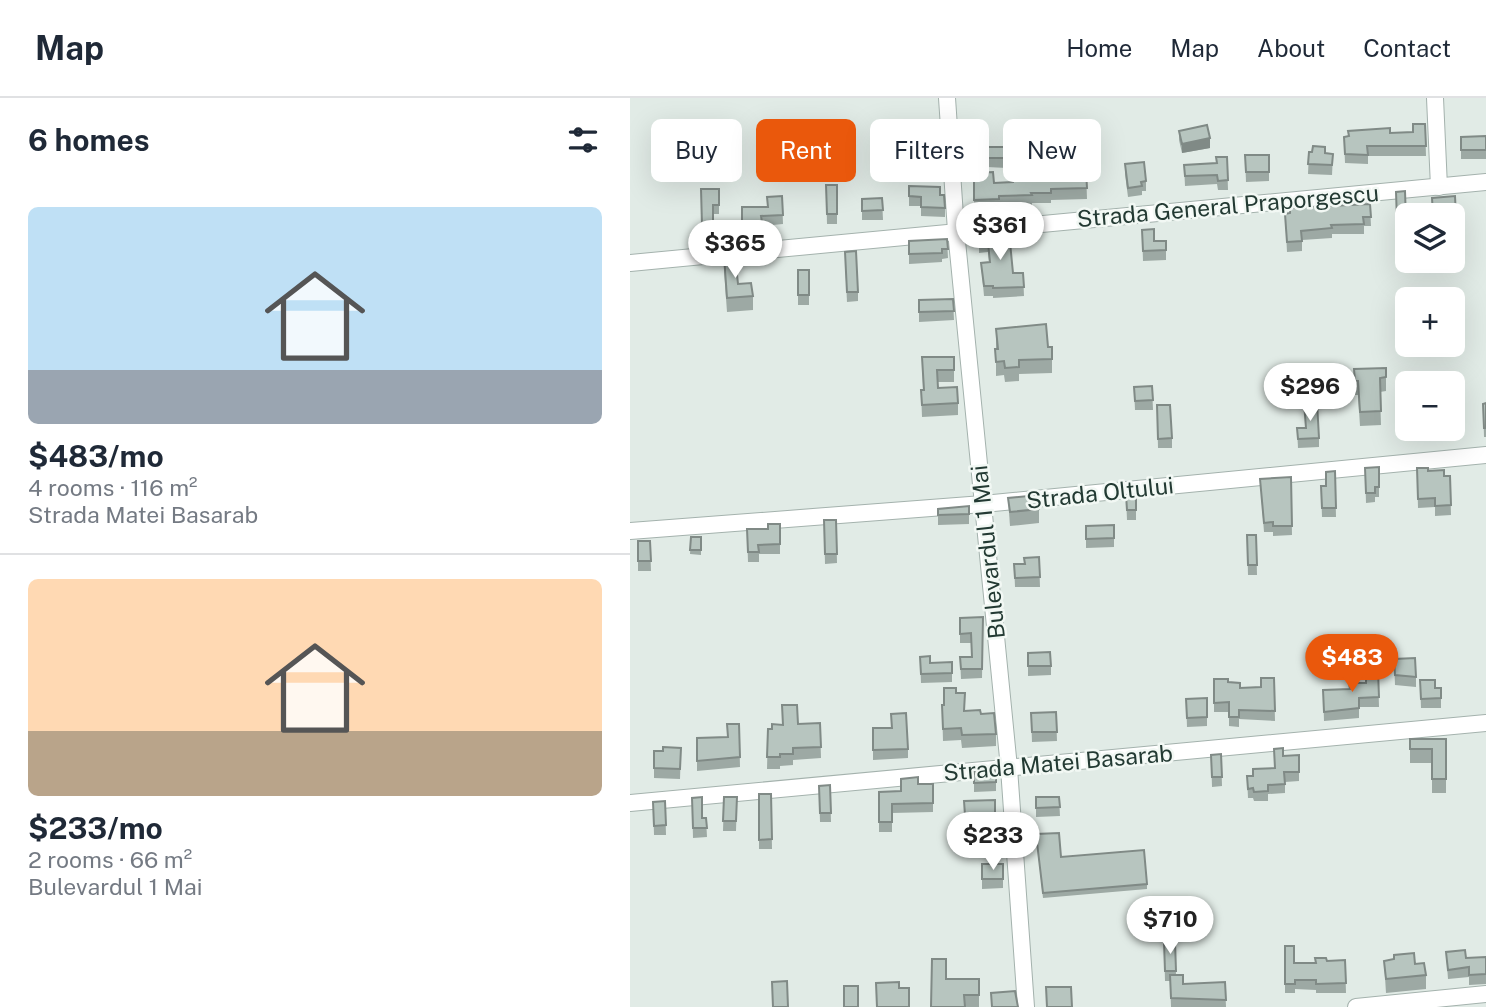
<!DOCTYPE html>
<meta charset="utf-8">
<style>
:root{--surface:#fff;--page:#f2f2f3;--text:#1f2937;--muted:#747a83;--line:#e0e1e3;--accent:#ea580c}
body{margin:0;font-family:"Public Sans",sans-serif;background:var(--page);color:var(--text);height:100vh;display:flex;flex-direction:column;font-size:26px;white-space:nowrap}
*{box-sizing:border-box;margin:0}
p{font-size:23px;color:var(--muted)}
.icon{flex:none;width:38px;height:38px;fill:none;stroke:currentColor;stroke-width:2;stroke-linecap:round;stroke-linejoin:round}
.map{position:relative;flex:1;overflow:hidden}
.sheet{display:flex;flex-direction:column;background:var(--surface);width:630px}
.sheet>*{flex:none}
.top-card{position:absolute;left:21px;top:21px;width:665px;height:63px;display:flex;gap:14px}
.controls{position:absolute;left:765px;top:105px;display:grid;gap:14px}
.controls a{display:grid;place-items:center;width:70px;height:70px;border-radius:10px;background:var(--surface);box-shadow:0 7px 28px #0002;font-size:35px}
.price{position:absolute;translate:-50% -60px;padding:0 16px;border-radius:24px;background:#fff;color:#222;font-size:23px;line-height:46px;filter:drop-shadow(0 2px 4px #0008)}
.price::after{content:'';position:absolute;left:50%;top:42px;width:21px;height:16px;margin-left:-10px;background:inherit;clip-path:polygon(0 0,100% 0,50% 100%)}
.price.on{background:var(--accent);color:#fff}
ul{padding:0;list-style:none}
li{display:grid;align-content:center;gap:14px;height:371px;padding:0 28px}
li+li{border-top:2px solid var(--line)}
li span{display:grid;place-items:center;height:217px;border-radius:10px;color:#555}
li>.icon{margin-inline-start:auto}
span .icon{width:126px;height:126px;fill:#fffc;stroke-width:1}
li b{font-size:30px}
h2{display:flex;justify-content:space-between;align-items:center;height:84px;padding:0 28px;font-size:30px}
.pill{padding:0 24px;border-radius:10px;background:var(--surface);box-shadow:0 7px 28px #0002;font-size:24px;line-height:63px}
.pill.on{background:var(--accent);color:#fff}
header{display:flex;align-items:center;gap:42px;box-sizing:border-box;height:98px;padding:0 35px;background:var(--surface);border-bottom:2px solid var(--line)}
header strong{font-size:33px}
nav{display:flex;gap:38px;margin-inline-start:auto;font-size:24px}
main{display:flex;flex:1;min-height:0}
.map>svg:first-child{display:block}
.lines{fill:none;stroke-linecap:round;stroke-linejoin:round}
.minor-casing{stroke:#a4b2ad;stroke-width:18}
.minor{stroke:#fff;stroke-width:16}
.wall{fill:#9da9a4}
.shaded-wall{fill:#808a86}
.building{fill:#b7c5bf;stroke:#808a86;stroke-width:2}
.labels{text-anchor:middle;stroke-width:5;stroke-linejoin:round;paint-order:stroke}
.street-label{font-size:23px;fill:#233a33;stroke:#f2f8f4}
</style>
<header>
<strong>Map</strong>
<nav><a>Home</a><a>Map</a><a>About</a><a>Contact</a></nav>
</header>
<main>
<section class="sheet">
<h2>6 homes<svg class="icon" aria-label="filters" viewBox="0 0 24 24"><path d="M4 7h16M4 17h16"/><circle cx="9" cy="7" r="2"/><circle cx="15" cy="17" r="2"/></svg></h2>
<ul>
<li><span style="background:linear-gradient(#bfe0f5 75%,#9aa5b1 0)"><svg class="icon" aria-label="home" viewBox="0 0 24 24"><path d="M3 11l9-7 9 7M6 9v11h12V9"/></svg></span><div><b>$483/mo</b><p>4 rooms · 116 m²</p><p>Strada Matei Basarab</p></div></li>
<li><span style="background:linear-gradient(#ffd9b3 70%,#b9a48a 0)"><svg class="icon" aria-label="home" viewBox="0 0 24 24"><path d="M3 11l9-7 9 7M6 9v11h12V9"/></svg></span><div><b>$233/mo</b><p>2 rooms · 66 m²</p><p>Bulevardul 1 Mai</p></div></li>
</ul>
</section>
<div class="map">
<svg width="856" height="909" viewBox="0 0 856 909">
<rect width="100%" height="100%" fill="#e1ebe6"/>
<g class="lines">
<defs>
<g id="minor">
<path d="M317 0 326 133 379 670 396 909"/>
<path d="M805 0 809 89"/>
<path d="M0 165 856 84"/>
<path d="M0 433 353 406 856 357"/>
<path d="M0 705 856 625"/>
<path d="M726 909 856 896"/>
</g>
</defs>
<use href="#minor" class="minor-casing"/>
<use href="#minor" class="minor"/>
</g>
<g class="wall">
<path d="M795 26 796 58H738V66L715 65 714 39 760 35 783 34Z"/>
<path d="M456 27V46L436 47V28Z"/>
<path d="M549 33 580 50 552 55 549 42Z"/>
<path d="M856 38V61H831V39Z"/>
<path d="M286 41 311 56V65L298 66V73H287Z"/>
<path d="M357 49H377V70L357 69Z"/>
<path d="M679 54 703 56 702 77 678 76Z"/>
<path d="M615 57H639V83L616 84Z"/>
<path d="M597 59 598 92H588L587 86 555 88 554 67 587 65Z"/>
<path d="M495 66 516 83V93H512V97L498 99 495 76Z"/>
<path d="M400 72H456L457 101 421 102V105H402V108L369 109V112L344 113V75L364 85 382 84Z"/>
<path d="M196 87H207V126H197Z"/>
<path d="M279 88 310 97 315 110V119L291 118V108H279Z"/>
<path d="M71 91H89V116H83V136H72Z"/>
<path d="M775 93 776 132H767L766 94Z"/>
<path d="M152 98 153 126 132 128V134H112V109H137Z"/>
<path d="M252 100 253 122H232V101Z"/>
<path d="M802 100 826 118V132H822V117H802Z"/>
<path d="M740 106 741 128H734V136H702V140L672 142V153L657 154 655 116Z"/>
<path d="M512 132 524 143H536V162L513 163Z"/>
<path d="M379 134 383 175H393L394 198 363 200V198H354L351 165 359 164 358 154 349 155V135Z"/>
<path d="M317 141 318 160 312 161V164L279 166V143Z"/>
<path d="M94 158 108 186 123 198V212L97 214 94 172Z"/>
<path d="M215 163 228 194V203L217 204Z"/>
<rect x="168" y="172" width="11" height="35"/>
<path d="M323 201 324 222 289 224V202Z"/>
<path d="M366 231 418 249H422V275L389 276V283L375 284 374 277 366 278Z"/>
<path d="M292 259H324V284H308V290L328 305V317L292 319 291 292H293Z"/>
<path d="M756 270V293L750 294 751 327 730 328 728 297H725L724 271Z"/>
<path d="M522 288 523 312H505L504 289Z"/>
<path d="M856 305V339H854L853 306Z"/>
<path d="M527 307 542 340V350H528Z"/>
<path d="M822 310H829L830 337H807V331H822Z"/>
<path d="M667 330H675L689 340V349L668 350Z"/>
<path d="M749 369V399H745V404L736 405 735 370Z"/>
<path d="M787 370 814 378H820L821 417 805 418V409L788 410Z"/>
<path d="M705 373 706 419H692L691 388H696Z"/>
<path d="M661 379 662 437 643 438V434H634L630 381Z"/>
<path d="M506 396V422H497L496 397Z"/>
<path d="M378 400 409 411V425L380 428Z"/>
<path d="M339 408V426L308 427V411Z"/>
<path d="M194 422H206L207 465 195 466Z"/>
<path d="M150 426V456H129V464H118L117 431H138Z"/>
<path d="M484 427V449L456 450V428Z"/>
<path d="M617 437H626L627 477H618Z"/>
<path d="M61 439H71V457L60 456Z"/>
<path d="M8 443H20L21 473H8Z"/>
<path d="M409 459 410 489H385L384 466H395Z"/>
<path d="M353 519 352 580 331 581 330 559H341V545H330V520Z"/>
<path d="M398 555 421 568V577L398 578Z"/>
<path d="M290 559 300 565 322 564V584L291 585Z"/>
<path d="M764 561 786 579V589L765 587Z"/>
<path d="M748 573 749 609H729V620L694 623 693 592 720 591 736 585Z"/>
<path d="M644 580 645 623 609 621V629L599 628V614H584V581L598 584 610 590 631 589Z"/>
<path d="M790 582 805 590H811V610H791Z"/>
<path d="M326 595 335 613 351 616 366 636V648L332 650 331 642 313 643 312 607H314Z"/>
<path d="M577 600V628L557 629 556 601Z"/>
<path d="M152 607 168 626 190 625 191 660 163 662V667L150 668V671H137L138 631H142L152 627Z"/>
<path d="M426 614 427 643 402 644 401 615Z"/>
<path d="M109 626 110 669 67 673V640L97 639Z"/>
<path d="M243 630H261L278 651V660L243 662Z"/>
<path d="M780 641H816V695H802V665H780Z"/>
<path d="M51 650 50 681 24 680V653H33Z"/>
<path d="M591 656 592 688 582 689 581 657Z"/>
<path d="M669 657V683L655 684V695L638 696V703H624L623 700H618L617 678H623L644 670 653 658Z"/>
<path d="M366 672V693L344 694V674Z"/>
<path d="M288 686H303V714L262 715V734H249V694L271 693Z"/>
<path d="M200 687 201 724H190L189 688Z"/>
<path d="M129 696H141L142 751H129Z"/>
<path d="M94 699H107L106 733H93Z"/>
<path d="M406 699H429L430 718 406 719Z"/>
<path d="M62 700 72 720H76L77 739 63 740Z"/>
<path d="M365 702V725L335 726 334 703Z"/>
<path d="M35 703 36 737H24L23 704Z"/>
<path d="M406 736 431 759 517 786V791L413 800Z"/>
<path d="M352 766H373V790L352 791Z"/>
<path d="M545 843 546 877 553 886 595 884 596 909H541L540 883H535L534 844Z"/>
<path d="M655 848 664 865H686L697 863 715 862 716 895H686V892L665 891V895H655Z"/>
<path d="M816 854 836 860 856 859V886L839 887V879L818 881Z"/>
<path d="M754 863 785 866 796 877V891L756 895Z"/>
<path d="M316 881H349V909H301Z"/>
</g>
<path class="shaded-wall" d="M580 40V50L552 55V46Z"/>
<g class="building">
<path d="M783 26H795L796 48H737L738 57 715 56 714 39 719 38 718 33 760 30V35L783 34Z"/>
<path d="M456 27V37H436V28Z"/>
<path d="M577 27 580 40 552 46 549 33Z"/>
<path d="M856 38V52H831V39Z"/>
<path d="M310 40 311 56H298V63L287 64 286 41Z"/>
<path d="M683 48 695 49V55L703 56 702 67 678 66 679 54H682Z"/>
<rect x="357" y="49" width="20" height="11"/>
<path d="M615 57H639V74H616Z"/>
<path d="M586 59H597L598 82 588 83 587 77 555 78 554 67 587 65Z"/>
<path d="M514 64 516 83 511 84 512 88 498 90 495 66Z"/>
<path d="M400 68V72H456L457 90 421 91V95H401L402 97 369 98V101L344 102V75L363 74 364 85 383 84 382 69Z"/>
<path d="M196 87H207V116H197Z"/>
<path d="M279 88 310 89V97H314L315 110 291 109V99L279 98Z"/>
<path d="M71 91H89V107H83V127H72Z"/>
<path d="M775 93 776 123H767L766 94Z"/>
<path d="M152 98 153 117 131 118 132 124H112V109H138L137 99Z"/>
<path d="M825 98 826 118 803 117 802 100Z"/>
<path d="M252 100 253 112 232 113V101Z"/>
<path d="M740 106 741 119H733L734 126 701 127 702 130 671 133 672 143 657 144 655 116 660 115V110Z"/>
<path d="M524 131V143H536V152L513 153 512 132Z"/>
<path d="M379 134 383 175H393L394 189 363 190V188H354L351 165 360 164 358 145H349V135Z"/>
<path d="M317 141 318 151H312V155L279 156V143Z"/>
<path d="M226 153 228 194H217L215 154Z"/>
<path d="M105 157 108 186 121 185 123 198 97 200 94 158Z"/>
<rect x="168" y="172" width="11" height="25"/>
<path d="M323 201 324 213 289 214V202Z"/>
<path d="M416 226 418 249H422V261L389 262V269L375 270 374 263 366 264 365 251H368L366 231Z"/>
<path d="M292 259H324V272H307L308 290 327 289 328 305 292 307 291 292H294Z"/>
<path d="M756 270V279L750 280 751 313 730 314 728 283H725L724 271Z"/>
<path d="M522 288 523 302 505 303 504 289Z"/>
<path d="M687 304 689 340 668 341 667 330H676L674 305Z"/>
<path d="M856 305V330H854L853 306Z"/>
<path d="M527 307H540L542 340 528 341Z"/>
<path d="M822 310H829L830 328H822Z"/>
<path d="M749 369V389H745V395H736L735 370Z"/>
<path d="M787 370H798V373L814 372V378H820L821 407 805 408V400L788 401Z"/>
<path d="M705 373 706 410H692L691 388H696V374Z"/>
<path d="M661 379 662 428H643V424L634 425 630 381Z"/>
<path d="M506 396V412H497L496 397Z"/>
<path d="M408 397 409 411 380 414 378 400Z"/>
<path d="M339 408V416L308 417V411Z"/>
<path d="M194 422H206L207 456H195Z"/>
<path d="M138 426H150V446L128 447 129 454H118L117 431H138Z"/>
<path d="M484 427V440L456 441V428Z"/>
<path d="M617 437H626L627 467H618Z"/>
<path d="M61 439H71V452H60Z"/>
<path d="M8 443H20L21 463H8Z"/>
<path d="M409 459 410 479 385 480 384 466H395L394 460Z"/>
<path d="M353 519 352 571H331L330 559H342L341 535 330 536V520Z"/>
<path d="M420 554 421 568H398V555Z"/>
<path d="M300 558V565L322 564V575L291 576 290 559Z"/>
<path d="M785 560 786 579 765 577 764 561Z"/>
<path d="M736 573H748L749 599 729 600V610L694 614 693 592 720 591 719 585H736Z"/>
<path d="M631 580H644L645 613 609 612V619H599V604L584 605V581H598V584L610 585V590L631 589Z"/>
<path d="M790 582H805V590H811V600L791 601Z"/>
<path d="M314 590H326V595H335L334 613 350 612 351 616 364 615 366 636 332 637 331 630 313 631 312 607H314Z"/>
<path d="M577 600V619L557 620 556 601Z"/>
<path d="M152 607H167L168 626 190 625 191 649 163 650V656H150V659H137L138 631H142V626L153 627Z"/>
<path d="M426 614 427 634H402L401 615Z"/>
<path d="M276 615 278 651 243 652V630H262L261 616Z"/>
<path d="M97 626H109L110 659 67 663V640L98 639Z"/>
<path d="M780 641H816V681H802V651H780Z"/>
<path d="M33 649 51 650 50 671 24 670V653H33Z"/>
<path d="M653 650V658L669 657V674H654L655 686 638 687V693L624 694 623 690 618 691 617 678H623V671L645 670 644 651Z"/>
<path d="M591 656 592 679H582L581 657Z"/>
<path d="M366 672V684L344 685V674Z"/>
<path d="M288 679V686H303V705L262 706V724H249V694L271 693V681Z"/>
<path d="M200 687 201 715H190L189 688Z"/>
<path d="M129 696H141L142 741 129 742Z"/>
<path d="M72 699V720H76L77 730H63L62 700Z"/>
<path d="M94 699H107L106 723H93Z"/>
<path d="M406 699H429L430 709 406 710Z"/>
<path d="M365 702V716L335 717 334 703Z"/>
<path d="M35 703 36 727 24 728 23 704Z"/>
<path d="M429 735 431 759 514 752 517 786 413 795 406 736Z"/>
<rect x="352" y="766" width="21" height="15"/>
<path d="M545 843 546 873H535L534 844Z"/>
<path d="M655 848H664V865H686L685 860H696L697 863 715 862 716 885 686 886V882H665V886H655Z"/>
<path d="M835 852 836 860 856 859V876L839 877V869L818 872 816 854Z"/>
<path d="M784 855 785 866 794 865 796 877 756 881 754 863 764 861V857Z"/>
<path d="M302 861H316V881H349V897H334L335 909H301Z"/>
<path d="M540 877H553V886L595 884 596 902 541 900Z"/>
<path d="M157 883 158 909H143L142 884Z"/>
<path d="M269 884V890H279V909H247L246 885Z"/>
<rect x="214" y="888" width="14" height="21"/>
<path d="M416 889H441L442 909H417Z"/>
<path d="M385 893 388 909H362L361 895Z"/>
</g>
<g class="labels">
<g class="street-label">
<text transform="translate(598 108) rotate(-5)" y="8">Strada General Praporgescu</text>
<text transform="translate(470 395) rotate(-6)" y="8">Strada Oltului</text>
<text transform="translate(358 454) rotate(-96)" y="8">Bulevardul 1 Mai</text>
<text transform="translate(428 665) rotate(-5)" y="8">Strada Matei Basarab</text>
</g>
</g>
</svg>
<div class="controls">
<a><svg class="icon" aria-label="layers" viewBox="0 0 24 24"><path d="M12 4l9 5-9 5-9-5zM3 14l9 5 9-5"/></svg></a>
<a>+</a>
<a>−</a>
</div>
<b class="price" style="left:370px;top:164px">$361</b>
<b class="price" style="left:105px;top:182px">$365</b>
<b class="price" style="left:680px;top:325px">$296</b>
<b class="price on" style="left:722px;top:596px">$483</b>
<b class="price" style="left:363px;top:774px">$233</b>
<b class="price" style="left:540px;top:858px">$710</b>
<div class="top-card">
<a class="pill">Buy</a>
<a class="pill on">Rent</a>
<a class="pill">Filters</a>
<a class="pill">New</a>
</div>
</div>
</main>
